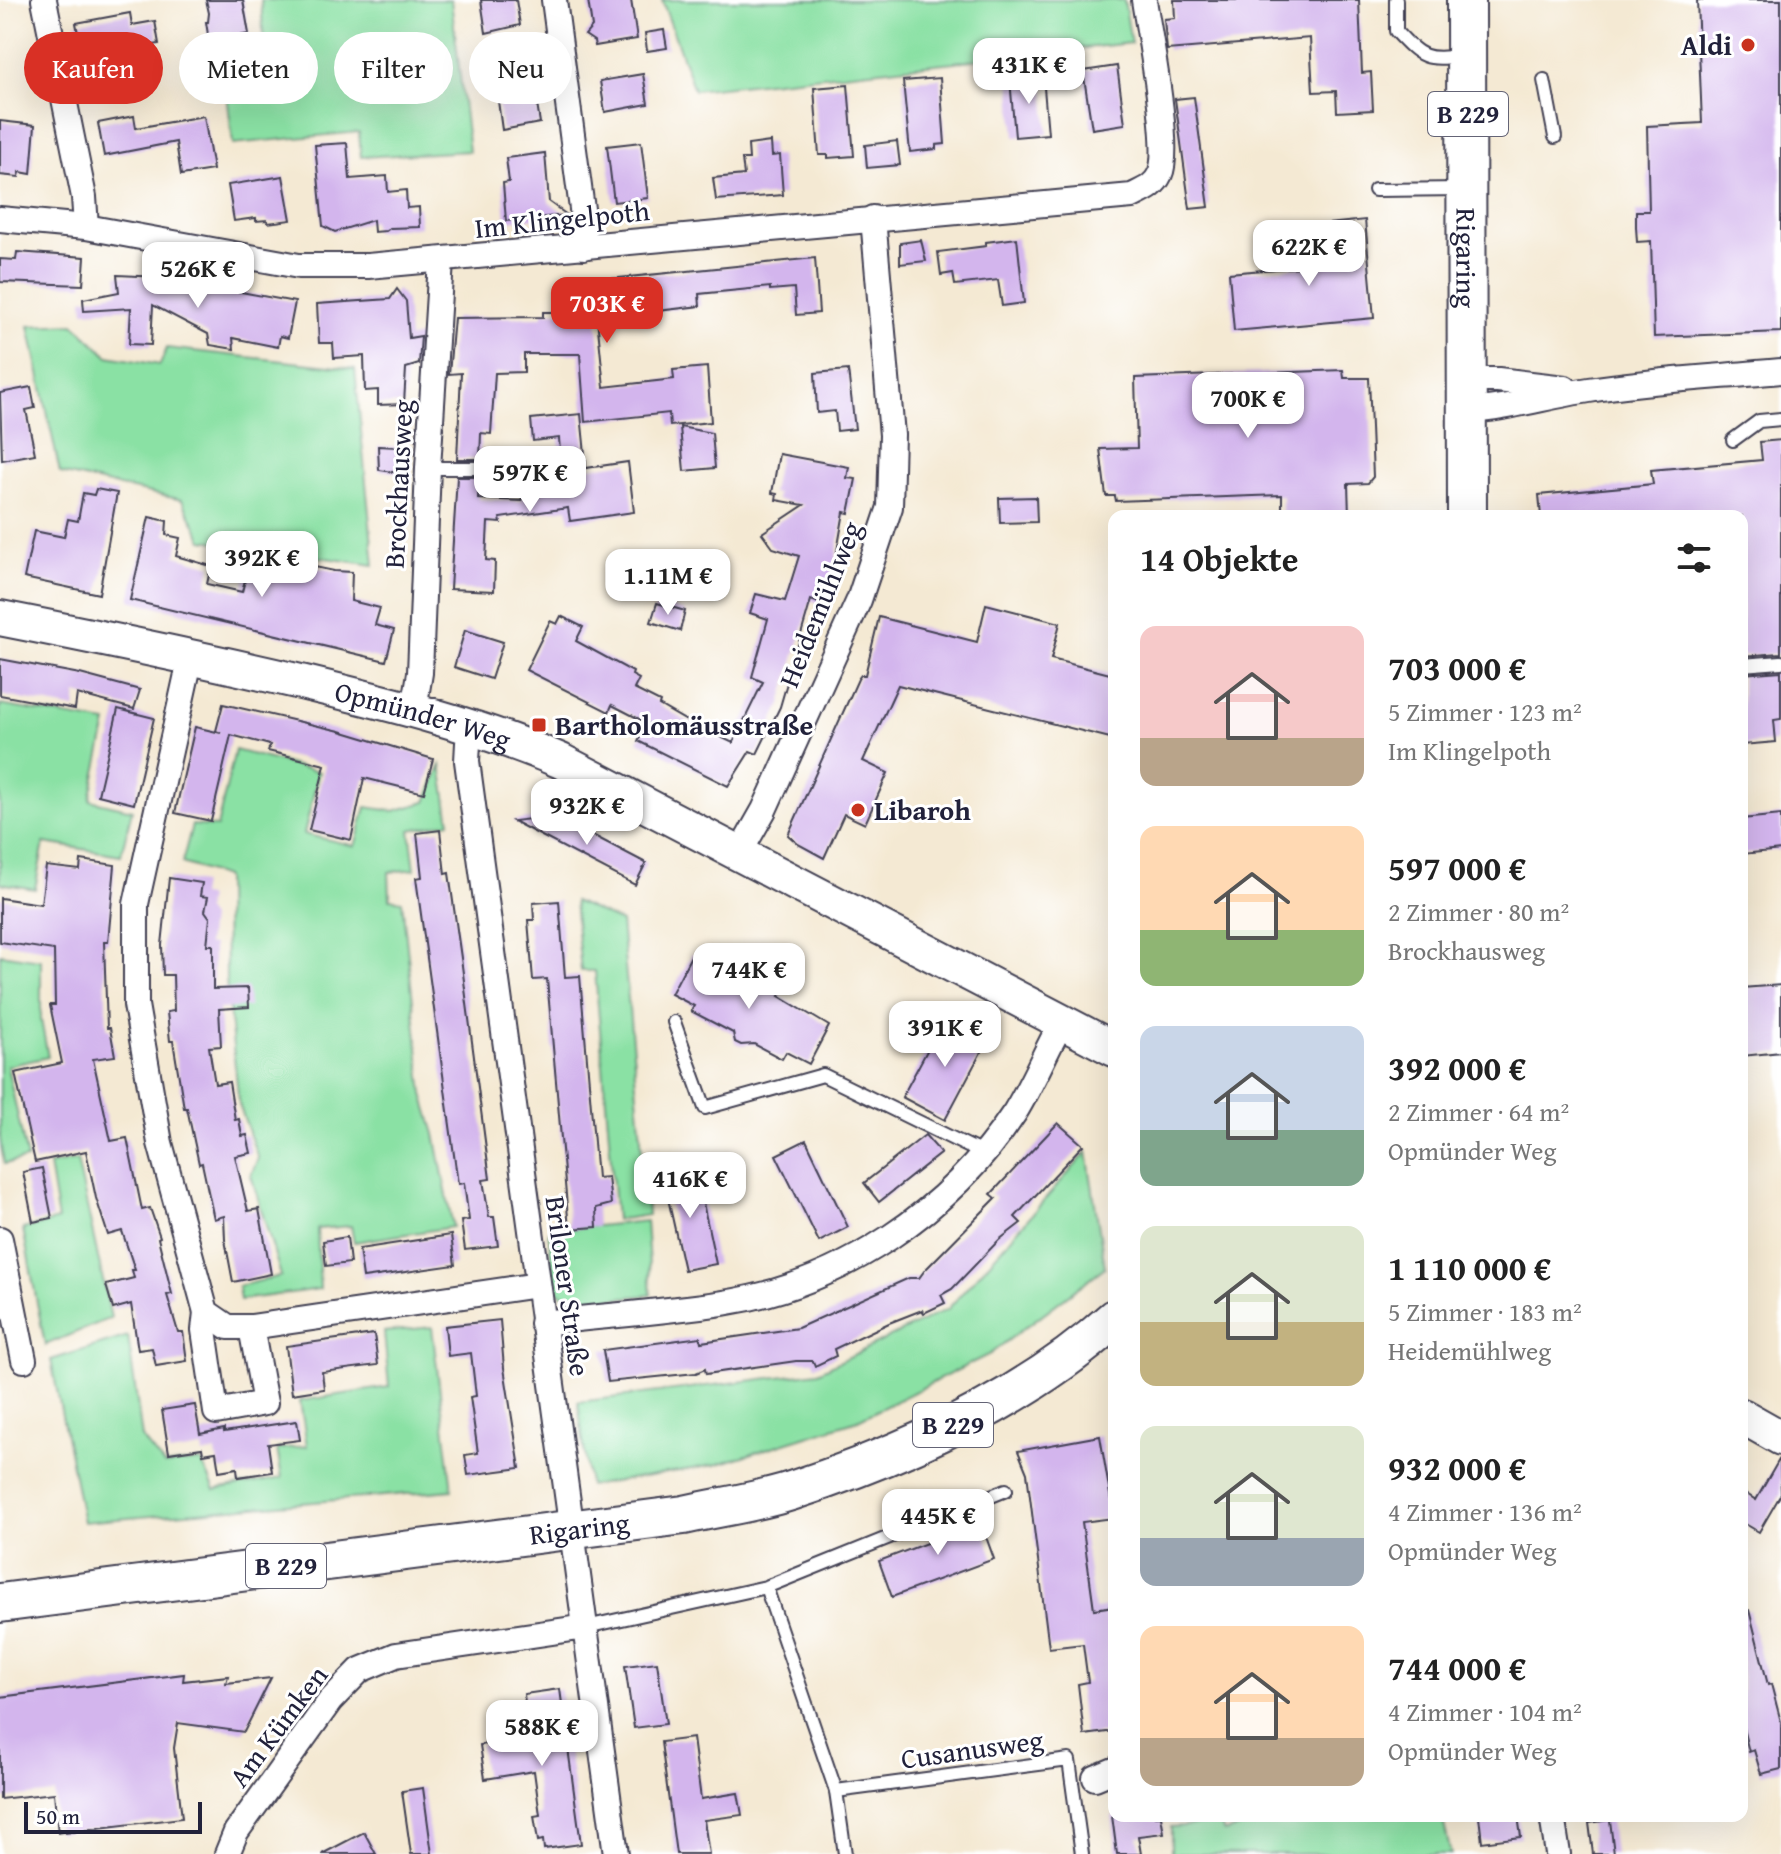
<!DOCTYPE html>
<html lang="de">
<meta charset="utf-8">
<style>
:root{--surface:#fff;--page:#f6f6f6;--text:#222;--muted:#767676;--accent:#d93025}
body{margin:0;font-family:"Gentium Book Plus",serif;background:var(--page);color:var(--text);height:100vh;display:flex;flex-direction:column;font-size:30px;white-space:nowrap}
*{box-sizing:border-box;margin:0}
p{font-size:26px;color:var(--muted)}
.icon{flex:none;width:44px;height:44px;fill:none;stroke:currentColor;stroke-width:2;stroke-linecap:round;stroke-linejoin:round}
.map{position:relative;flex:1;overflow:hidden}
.drawer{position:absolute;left:1108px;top:510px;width:640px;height:1312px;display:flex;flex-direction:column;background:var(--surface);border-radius:16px;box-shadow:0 8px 32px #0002}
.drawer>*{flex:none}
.guide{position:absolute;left:24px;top:32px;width:760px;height:72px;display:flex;gap:16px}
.scale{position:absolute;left:24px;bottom:20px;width:178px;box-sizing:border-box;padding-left:8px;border:4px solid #22223b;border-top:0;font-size:22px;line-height:28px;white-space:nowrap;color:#22223b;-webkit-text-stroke:6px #fff;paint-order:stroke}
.price{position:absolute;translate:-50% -68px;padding:0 18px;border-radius:16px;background:#fff;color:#222;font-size:26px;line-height:52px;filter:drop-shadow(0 2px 4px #0008)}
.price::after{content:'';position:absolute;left:50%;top:48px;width:24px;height:18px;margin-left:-12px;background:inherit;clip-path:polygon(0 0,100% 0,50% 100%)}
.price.current{background:var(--accent);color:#fff}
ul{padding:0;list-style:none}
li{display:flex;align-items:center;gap:24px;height:200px;padding:0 32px}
li span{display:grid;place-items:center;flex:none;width:224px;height:160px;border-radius:16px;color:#555}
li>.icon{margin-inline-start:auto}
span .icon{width:96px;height:96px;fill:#fffc;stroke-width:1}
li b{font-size:34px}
h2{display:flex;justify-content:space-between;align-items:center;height:96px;padding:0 32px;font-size:34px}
.chip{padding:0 28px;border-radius:36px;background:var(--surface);box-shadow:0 8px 32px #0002;font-size:28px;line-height:72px}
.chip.current{background:var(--accent);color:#fff}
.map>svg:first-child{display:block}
.green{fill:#8ae1a4;stroke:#568270;stroke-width:2}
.building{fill:#d3b5ed}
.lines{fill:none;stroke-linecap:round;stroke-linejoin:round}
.lane-casing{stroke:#424052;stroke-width:16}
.street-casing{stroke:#424052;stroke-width:28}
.secondary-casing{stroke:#424052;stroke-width:38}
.primary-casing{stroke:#424052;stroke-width:42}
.lane{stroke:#fff;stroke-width:12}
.street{stroke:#fff;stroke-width:24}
.secondary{stroke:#fff;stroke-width:34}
.primary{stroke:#fff;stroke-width:38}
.poi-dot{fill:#c8321e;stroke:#fff;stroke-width:3}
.labels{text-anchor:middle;stroke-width:6;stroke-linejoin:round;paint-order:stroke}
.shield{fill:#fff;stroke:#646476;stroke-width:2}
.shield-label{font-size:26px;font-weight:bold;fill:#22223b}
.poi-label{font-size:28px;font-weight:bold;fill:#22223b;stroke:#fff;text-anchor:start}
.street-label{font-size:28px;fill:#22223b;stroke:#fff}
</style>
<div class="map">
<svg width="1781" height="1854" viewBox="0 0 1781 1854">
<rect width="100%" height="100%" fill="#fff"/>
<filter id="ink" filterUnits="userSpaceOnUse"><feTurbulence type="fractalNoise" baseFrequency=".0125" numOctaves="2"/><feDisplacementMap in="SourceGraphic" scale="16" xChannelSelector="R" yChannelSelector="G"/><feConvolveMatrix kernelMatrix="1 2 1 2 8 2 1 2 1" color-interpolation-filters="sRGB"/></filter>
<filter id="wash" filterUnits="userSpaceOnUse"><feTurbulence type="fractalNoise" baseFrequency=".006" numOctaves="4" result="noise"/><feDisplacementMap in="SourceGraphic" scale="32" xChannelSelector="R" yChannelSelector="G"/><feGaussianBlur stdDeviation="1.8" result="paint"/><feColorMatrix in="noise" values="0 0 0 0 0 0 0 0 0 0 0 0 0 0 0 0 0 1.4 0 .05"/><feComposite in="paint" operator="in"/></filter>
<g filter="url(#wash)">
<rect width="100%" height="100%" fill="#f4e9d3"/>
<g class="green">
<path d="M261 0H451L469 151 361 157 359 132 233 144 223 61 265 59Z"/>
<path d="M662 0H1124L1131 43 694 90Z"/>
<path d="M74 324 108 356 160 365 167 348 355 369 374 565 203 540 182 500 60 473 29 326Z"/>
<path d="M0 705 107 723 90 800 132 810 121 855 44 843 35 889 0 883Z"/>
<path d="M235 750 319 772 304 834 355 846 366 807 394 811 426 802 441 765 450 822 410 830 415 869 389 872 390 899 402 901 423 1094 435 1134 453 1227 354 1242 351 1226 317 1229 320 1289 240 1300 238 1286 281 1276 251 1175 258 1158 239 1104 226 980 225 877 182 863 192 825 217 827Z"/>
<path d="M574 901 621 922 648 1215 616 1220 595 971H581Z"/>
<path d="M0 954 41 960V1020L48 1057 7 1066 27 1159 4 1164 0 1139Z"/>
<path d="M1087 1152 1105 1267 990 1354 858 1420 715 1465 589 1486 578 1402 818 1372 948 1309Z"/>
<path d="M77 1160 111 1318 45 1345 23 1229 58 1220 49 1165Z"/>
<path d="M646 1221 651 1295 581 1301 572 1300 555 1290 548 1231Z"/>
<path d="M432 1327 452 1490 83 1522 51 1360 128 1336 142 1438 164 1465 201 1461 215 1490 282 1478 277 1449 307 1446 300 1401 389 1387 384 1332Z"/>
<path d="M1250 1816H1442L1451 1854H1171V1827L1220 1823 1224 1832 1252 1824Z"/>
</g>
<g id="blocks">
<g class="building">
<path d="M206 0H243L249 34 209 41 206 22H208L209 13Z"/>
<path d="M481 0H516L520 25 486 33Z"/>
<path d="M588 0H631L637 39 595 46 594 41 585 35 592 27Z"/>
<path d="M1174 0H1359L1362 73 1371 72 1373 110 1337 112 1336 91 1313 92 1310 38 1167 50 1164 19 1175 18Z"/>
<path d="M1697 0H1781V332L1654 337 1651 241 1637 242 1636 227V211H1649L1647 126 1702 123Z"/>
<path d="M130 13 132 25 155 21 159 44 109 53 112 73 87 77 76 23Z"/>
<path d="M664 30 667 48 647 51 645 33Z"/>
<path d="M1117 66 1125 124 1092 129 1083 71Z"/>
<path d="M643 74 648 104 605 112 600 81Z"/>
<path d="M1043 76 1048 134 1015 137 1010 79Z"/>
<path d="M940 78 945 144 936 145V149L910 152 903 81Z"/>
<path d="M848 85 854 156 828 158V155H819L814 88Z"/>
<path d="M535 92 540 123 502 130 498 101 505 100 504 97Z"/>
<path d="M1194 97 1209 207 1190 209 1175 99Z"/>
<path d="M134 116 136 128 204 116 213 170 181 175 176 142 104 156 98 123Z"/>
<path d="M0 121 35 125 31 174 20 172 19 177 0 175Z"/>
<path d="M897 141 900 165 867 168 865 145Z"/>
<path d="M641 142 648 198 614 202 607 146Z"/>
<path d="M771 142 772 156 780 155 783 195 716 200 713 178 744 175 742 159H749L748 145Z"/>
<path d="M347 143 350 179 387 176 388 192 406 190 407 208 419 207 420 227 390 228 386 231 374 232 373 220 335 232 323 226 315 145Z"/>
<path d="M545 153 549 202 567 215 506 221 503 183 509 182 506 158Z"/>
<path d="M283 176 291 220 268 223 267 220 256 221V218L234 221 228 185Z"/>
<path d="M1365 220 1374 318 1234 331 1229 273 1333 264 1329 224Z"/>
<path d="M1017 238 1024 303 1002 306 998 280 955 285 953 273 941 275 938 252 986 246V242Z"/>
<path d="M921 240 926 261 900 264V243Z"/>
<path d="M17 252 85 257 83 285 0 282V259L16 260Z"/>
<path d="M815 258 819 313 796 315 794 288 770 290V287L699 294 700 306 597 318 604 387 674 379 673 370 707 367 711 422 670 426 669 413 585 422 580 354H524V372L495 373 491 434 481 433 480 459H457L461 373 449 374 454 318 543 317V312H593L590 281Z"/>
<path d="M117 275 183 278 198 286 216 289V292H241L295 302 288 338 280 336 278 347 233 338 234 349 210 345 208 334 153 305 151 345 129 344 131 308 84 311 83 299 119 292Z"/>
<path d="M397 289 406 301 409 338 421 336 419 364 406 368 404 404 378 405V390L365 391 364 356 334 358 333 343H319L317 304 390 299Z"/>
<path d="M848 370 855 429 837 431 835 411 817 413 815 373Z"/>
<path d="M1343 370 1344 378H1369L1373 477 1368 483 1348 484 1349 516H1282V495L1116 501 1115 496H1106L1100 449 1137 448 1135 378Z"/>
<path d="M31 387 35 408 26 410 35 454 2 460 0 393Z"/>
<path d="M581 414 585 454 577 449 560 451 559 438 533 441 531 419Z"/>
<path d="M680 427 712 433 715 468 684 471Z"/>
<path d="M1781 440V653L1742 656V516H1541L1539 495 1653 484 1651 470 1762 460 1760 442Z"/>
<path d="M378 446 398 447 399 473 379 470Z"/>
<path d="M779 454 849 467 847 478 856 479 849 513 844 512 830 591 824 590 821 604 811 600 780 707 757 754 750 751 728 786 638 741 647 723 612 705 609 712 526 670 550 621 557 624 561 616 583 627 576 641 633 672 632 675 639 679 634 689 660 702 659 705 685 720 733 743 763 682 752 677 768 619 750 613 756 594 785 601 799 556 773 548 762 533 804 505 776 500 777 494 772 493Z"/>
<path d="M586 461V468L628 462 634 512 570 521 568 508 500 518 501 523 488 522 486 560 495 561 494 591 450 589 457 477H479L478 499 522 501 520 487 564 482 563 469 579 467Z"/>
<path d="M96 489 117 493 99 594 24 578 34 531 64 537 68 519 78 521 83 493 94 495Z"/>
<path d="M1036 497 1037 522 1000 523 999 498Z"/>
<path d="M149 517 167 521 166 535 180 538 176 556 211 566 207 584 242 592 249 564 284 572V569L289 571 290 562 334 571 352 572 351 601 380 608 375 625 394 630 386 661 130 600Z"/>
<path d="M657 603 685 611 680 631 651 622Z"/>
<path d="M986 604 1060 623 1051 659 1114 675V739L898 685 863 761 888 773 865 824 844 814 824 858 798 844 788 835 858 679 861 675H865L879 617 977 642Z"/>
<path d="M465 630 503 642 491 679 454 667Z"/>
<path d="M0 659 80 674 140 690 134 709 77 694 75 709 0 695Z"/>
<path d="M1781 671V719L1774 720 1776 742 1742 745V674Z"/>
<path d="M223 704 340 731 433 759 424 793 364 778 351 840 309 830 325 765 268 751 270 745 231 735 211 821 175 813 195 727 221 733 216 731Z"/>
<path d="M118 709 154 718 134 804 98 795Z"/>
<path d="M1781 815V850L1742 854V819Z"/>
<path d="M556 816 646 863 635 885 513 821Z"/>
<path d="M440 830 445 874 449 873 461 958 490 1179 483 1180 489 1217H494L498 1246 465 1250 461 1221 469 1220 464 1183 458 1184 416 878 422 877 417 833Z"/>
<path d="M81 860 115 865 108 942H104L107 1028H110L115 1056 93 1059 111 1141 127 1138 142 1210 150 1208 160 1237 158 1238 172 1294 167 1295 178 1332H183L187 1361 156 1366 152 1348 138 1350 131 1304 113 1309 106 1285 134 1278 132 1270H135L122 1231 108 1235 96 1198 86 1151 35 1162 15 1073 62 1063 50 1005H55L54 950 0 942V898L41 904 46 866 80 870Z"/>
<path d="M169 878 202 883 200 896 208 897 205 911 210 918 207 945H213V989L248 988 249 1007 219 1009 221 1046 209 1047 215 1084 229 1082 235 1120 239 1119 242 1136 247 1135 251 1153 235 1156 248 1211 259 1209 271 1274 233 1282 225 1240 224 1216 214 1219 202 1163 199 1164 187 1108H184L173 1041H170L167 1012 174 1011 173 975H163L162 945Z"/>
<path d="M559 901 565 977 580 976 597 1178 608 1177 611 1204 596 1208 597 1227 569 1229 547 979 533 980 528 920H534L533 903Z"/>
<path d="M692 954 743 977 744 975 781 994 779 996 829 1026 809 1064 786 1052 782 1059 754 1044 741 1045 735 1042 733 1033 691 1011 694 1006 671 994Z"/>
<path d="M1781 985V1052L1742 1056V988Z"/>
<path d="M944 1019 987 1041 945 1120 902 1097Z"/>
<path d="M1058 1123 1083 1145 1015 1217 1021 1223 999 1240 952 1289 941 1295 945 1303 924 1313 922 1310 889 1323 834 1349 836 1356 815 1366 813 1361H796L706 1374 705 1369 696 1373 608 1382 603 1350 700 1337 701 1342 798 1328 909 1278H919L925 1270 996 1198 991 1194Z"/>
<path d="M925 1135 941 1153 879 1202 864 1183Z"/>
<path d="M806 1140 848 1227 819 1242 776 1155Z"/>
<path d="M42 1168 52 1218 33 1222 23 1172Z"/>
<path d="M696 1170 716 1264 684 1270 663 1176Z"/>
<path d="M451 1235 455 1265 363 1278 359 1249Z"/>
<path d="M347 1237 350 1263 326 1266 323 1241Z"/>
<path d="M500 1320 504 1368 520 1468 468 1475 465 1455 478 1453 470 1397 476 1396 471 1353 448 1356 445 1326Z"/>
<path d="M374 1334 378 1365 322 1372 324 1389 292 1394 286 1346Z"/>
<path d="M195 1405 200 1434 224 1429V1432L297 1421 300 1440 268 1444 272 1472 238 1477 237 1468 219 1471 216 1452 203 1454 202 1448 169 1453 162 1410Z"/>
<path d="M1100 1436 1114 1518 1082 1522 1094 1609 1114 1606V1731L1084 1735 1078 1684 1088 1682 1083 1644 1049 1648 1027 1473 1018 1451Z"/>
<path d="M1780 1458 1781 1494 1759 1532 1742 1522V1491L1756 1500Z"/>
<path d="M971 1514 975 1525 981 1523 994 1559 892 1597 879 1561 940 1538 936 1528Z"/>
<path d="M1749 1610 1768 1685 1771 1684 1781 1722V1769L1761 1774 1754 1750 1749 1752 1742 1724V1611Z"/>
<path d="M657 1662 666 1724 634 1728 625 1666Z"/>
<path d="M184 1674 183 1681 228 1676 226 1683 271 1678 244 1732 178 1723 174 1748 182 1818 58 1833 54 1793 0 1799V1697Z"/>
<path d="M560 1689 581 1844 544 1849 543 1840 538 1841 534 1816 540 1815 534 1771 485 1779 480 1745 529 1738 524 1694Z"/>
<path d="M693 1738 701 1799 738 1793 742 1815 704 1820 709 1854H676L661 1742Z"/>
<path d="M423 1788 432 1854H411L402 1791Z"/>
<path d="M1112 1816H1161L1164 1833 1138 1836 1141 1854H1117Z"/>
<path d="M1479 1816H1518L1521 1837 1482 1842Z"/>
<path d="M1610 1820 1614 1854H1593L1589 1823Z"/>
<path d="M364 1832 376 1854H322Z"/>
</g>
</g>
</g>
<g filter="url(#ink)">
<use href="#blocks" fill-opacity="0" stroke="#424052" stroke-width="2"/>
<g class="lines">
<defs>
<g id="lane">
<path d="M1396 0V31C1422 59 1425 60 1463 56"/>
<path d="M1544 80 1555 137"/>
<path d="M1375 190 1464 189"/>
<path d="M1733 440 1759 421 1781 419"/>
<path d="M428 468H496L577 458"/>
<path d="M1742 665 1781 662"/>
<path d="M674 1022 705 1108 823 1075 984 1154"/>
<path d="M766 1587 836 1791 845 1854"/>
<path d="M586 1627 766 1587 1006 1490"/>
<path d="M836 1791 1069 1760 1082 1854"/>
</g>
<g id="street">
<path d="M44 0 84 197 86 227"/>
<path d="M554 0 582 209 584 247"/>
<path d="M0 219 86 227 299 266H368L1132 196C1144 190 1154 187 1160 174 1172 149 1149 33 1144 0"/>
<path d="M1466 380H1498L1565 388"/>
<path d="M1466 411C1509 409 1547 396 1589 390 1652 380 1717 377 1781 371"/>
<path d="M191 656 136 904V1005L160 1143 206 1312 228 1327H251L538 1285"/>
<path d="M414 709 420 673 428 468 441 261"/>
<path d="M475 728 468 743 467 761 616 1854"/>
<path d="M739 854 764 810 859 600 890 507 892 435 873 218"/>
<path d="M0 1239 24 1360"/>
<path d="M206 1312 204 1330 216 1412 265 1403 251 1327"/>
<path d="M542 1323C602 1316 663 1312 723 1303 841 1285 950 1211 1015 1112 1033 1083 1046 1050 1063 1020"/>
<path d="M1095 1778 1114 1770"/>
<path d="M1552 1816 1558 1854"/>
<path d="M227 1854 236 1832 330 1701 360 1670 396 1655 586 1627"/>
</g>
<g id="secondary">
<path id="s1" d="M0 618C102 638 203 659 305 683 392 704 478 725 561 761L1114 1049"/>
<path d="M1742 1416 1781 1438"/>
</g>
<g id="primary">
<path id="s2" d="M1466 0 1467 516"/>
<path id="s3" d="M0 1603 684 1515C719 1507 757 1502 791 1491 904 1454 1025 1400 1114 1319"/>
</g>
</defs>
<use href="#lane" class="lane-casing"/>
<use href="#street" class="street-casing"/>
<use href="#secondary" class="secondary-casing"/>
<use href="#primary" class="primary-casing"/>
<use href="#lane" class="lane"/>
<use href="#street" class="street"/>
<use href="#secondary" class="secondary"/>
<use href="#primary" class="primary"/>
</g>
</g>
<g class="poi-dot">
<circle cx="1748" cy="45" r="8"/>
<rect x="531" y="717" width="16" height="16" rx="4"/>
<circle cx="858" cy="810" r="8"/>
</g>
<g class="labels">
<g class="shield">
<rect x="1428" y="92" width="80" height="44" rx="6"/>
<rect x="913" y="1403" width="80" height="44" rx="6"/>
<rect x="246" y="1544" width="80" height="44" rx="6"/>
</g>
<g class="shield-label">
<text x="1468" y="123">B 229</text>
<text x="953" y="1434">B 229</text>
<text x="286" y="1575">B 229</text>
</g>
<g class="poi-label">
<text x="1732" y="55" text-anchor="end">Aldi</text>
<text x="555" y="735">Bartholomäusstraße</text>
<text x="874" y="820">Libaroh</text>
</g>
<g class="street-label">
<text transform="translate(562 219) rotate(-6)" y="10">Im Klingelpoth</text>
<text dy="10" stroke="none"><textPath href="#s2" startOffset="258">Rigaring</textPath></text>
<text transform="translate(398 484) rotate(-87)" y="10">Brockhausweg</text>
<text transform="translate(820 604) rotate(-68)" y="10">Heidemühlweg</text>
<text dy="10" stroke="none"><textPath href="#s1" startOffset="434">Opmünder Weg</textPath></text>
<text transform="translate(568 1286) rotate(82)" y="10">Briloner Straße</text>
<text dy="10" stroke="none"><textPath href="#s3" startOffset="584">Rigaring</textPath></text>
<text transform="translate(278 1726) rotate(-53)" y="10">Am Kümken</text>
<text transform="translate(972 1749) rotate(-8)" y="10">Cusanusweg</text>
</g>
</g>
</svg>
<div class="scale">50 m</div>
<b class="price" style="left:1029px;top:106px">431K €</b>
<b class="price" style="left:1309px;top:288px">622K €</b>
<b class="price" style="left:198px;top:310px">526K €</b>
<b class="price current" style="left:607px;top:345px">703K €</b>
<b class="price" style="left:1248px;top:440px">700K €</b>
<b class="price" style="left:530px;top:514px">597K €</b>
<b class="price" style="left:262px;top:599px">392K €</b>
<b class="price" style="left:668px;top:617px">1.11M €</b>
<b class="price" style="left:587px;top:847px">932K €</b>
<b class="price" style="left:749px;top:1011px">744K €</b>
<b class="price" style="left:945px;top:1069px">391K €</b>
<b class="price" style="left:690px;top:1220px">416K €</b>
<b class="price" style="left:938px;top:1557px">445K €</b>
<b class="price" style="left:542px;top:1768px">588K €</b>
<div class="guide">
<a class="chip current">Kaufen</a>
<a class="chip">Mieten</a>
<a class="chip">Filter</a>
<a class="chip">Neu</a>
</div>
<section class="drawer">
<h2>14 Objekte<svg class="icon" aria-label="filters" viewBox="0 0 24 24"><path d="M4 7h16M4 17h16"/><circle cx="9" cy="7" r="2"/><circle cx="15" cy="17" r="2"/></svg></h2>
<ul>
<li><span style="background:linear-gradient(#f6c9c9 70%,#b9a48a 0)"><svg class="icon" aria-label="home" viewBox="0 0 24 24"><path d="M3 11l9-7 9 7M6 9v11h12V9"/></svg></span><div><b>703 000 €</b><p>5 Zimmer · 123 m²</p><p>Im Klingelpoth</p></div></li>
<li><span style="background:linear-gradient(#ffd9b3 65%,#8fb573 0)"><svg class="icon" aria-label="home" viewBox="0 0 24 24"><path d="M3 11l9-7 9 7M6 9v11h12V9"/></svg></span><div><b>597 000 €</b><p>2 Zimmer · 80 m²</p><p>Brockhausweg</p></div></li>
<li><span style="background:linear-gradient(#c9d6e8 65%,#7fa58c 0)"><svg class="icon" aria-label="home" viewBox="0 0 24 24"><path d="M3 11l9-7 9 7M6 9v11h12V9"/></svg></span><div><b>392 000 €</b><p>2 Zimmer · 64 m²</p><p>Opmünder Weg</p></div></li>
<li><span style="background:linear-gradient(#dfe7d0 60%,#c2b280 0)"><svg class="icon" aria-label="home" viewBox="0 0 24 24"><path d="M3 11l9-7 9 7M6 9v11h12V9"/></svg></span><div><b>1 110 000 €</b><p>5 Zimmer · 183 m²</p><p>Heidemühlweg</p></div></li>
<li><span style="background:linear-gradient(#dfe7d0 70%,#9aa5b1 0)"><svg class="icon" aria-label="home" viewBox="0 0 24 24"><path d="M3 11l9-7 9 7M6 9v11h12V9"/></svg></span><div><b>932 000 €</b><p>4 Zimmer · 136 m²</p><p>Opmünder Weg</p></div></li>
<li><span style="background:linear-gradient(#ffd9b3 70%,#b9a48a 0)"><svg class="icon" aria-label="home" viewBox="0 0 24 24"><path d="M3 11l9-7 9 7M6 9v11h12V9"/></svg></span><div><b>744 000 €</b><p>4 Zimmer · 104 m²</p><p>Opmünder Weg</p></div></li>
</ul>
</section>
</div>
